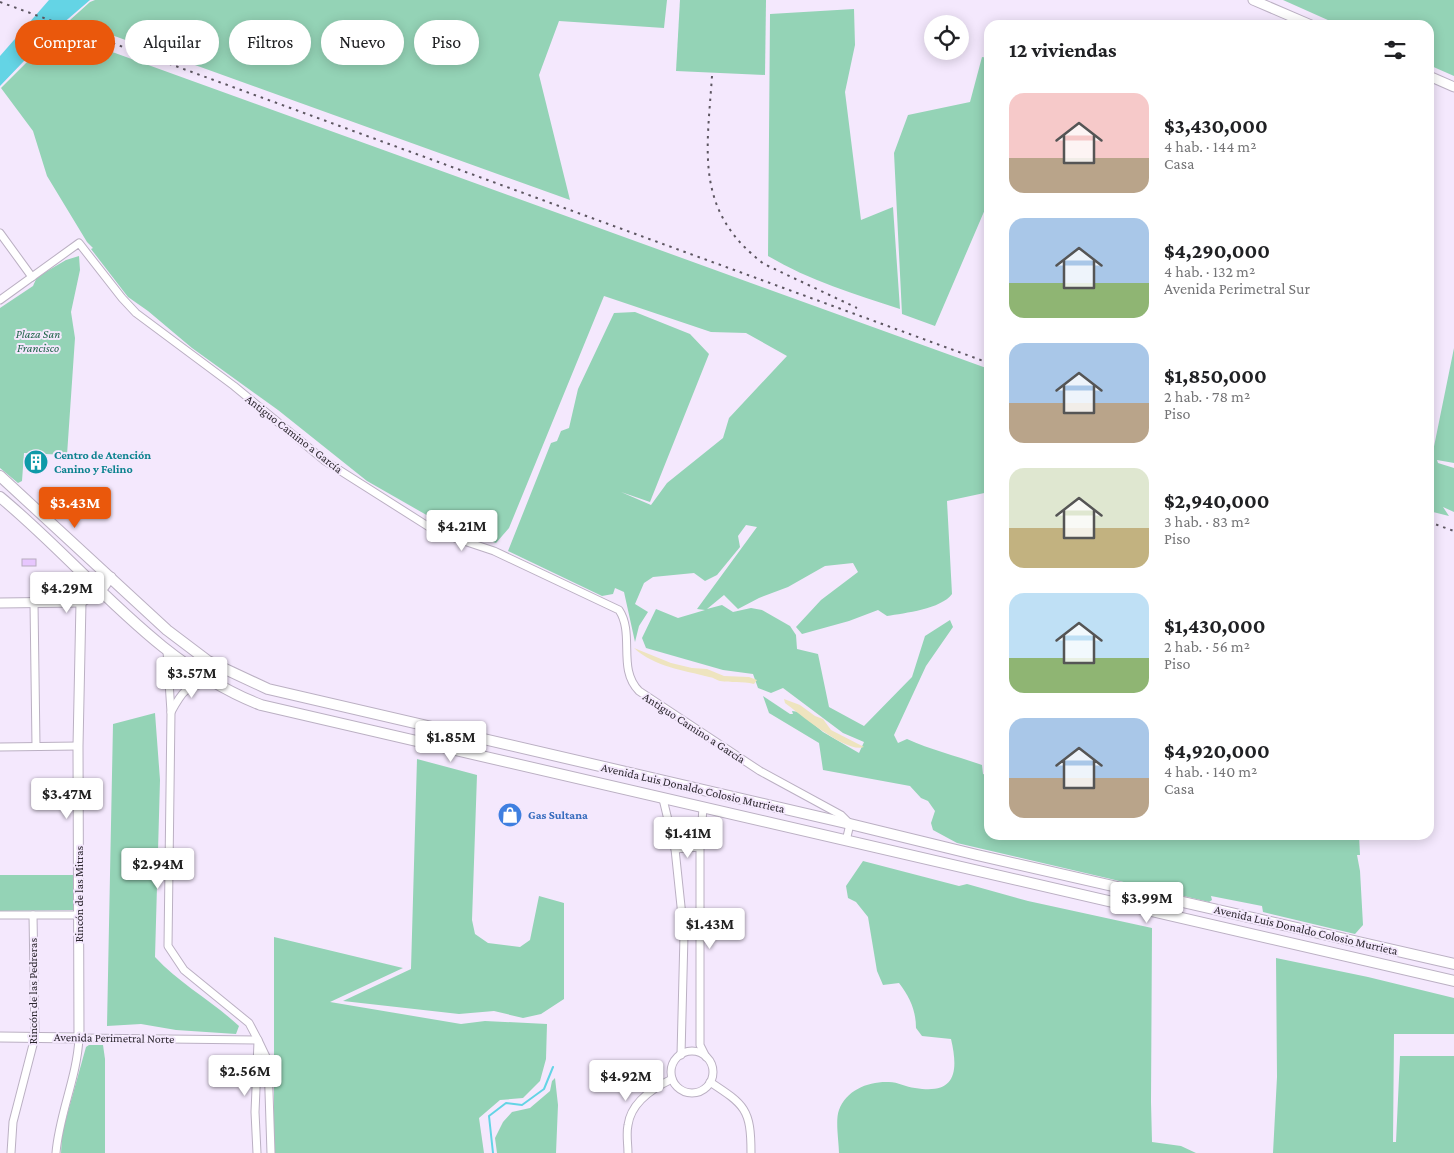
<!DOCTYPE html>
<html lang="es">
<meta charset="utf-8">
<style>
:root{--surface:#fff;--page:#f6f6f6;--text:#202124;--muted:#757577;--accent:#ea580c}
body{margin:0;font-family:"Crimson Pro",serif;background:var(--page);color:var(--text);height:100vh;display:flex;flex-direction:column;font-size:19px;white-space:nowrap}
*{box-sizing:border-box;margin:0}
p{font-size:16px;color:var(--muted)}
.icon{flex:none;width:28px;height:28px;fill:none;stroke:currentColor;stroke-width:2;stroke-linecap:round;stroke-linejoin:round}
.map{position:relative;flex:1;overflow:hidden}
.sheet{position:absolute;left:984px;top:20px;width:450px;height:820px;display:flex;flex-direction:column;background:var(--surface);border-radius:15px;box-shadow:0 2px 12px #0003}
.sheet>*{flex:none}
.hud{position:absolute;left:15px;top:20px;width:475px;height:45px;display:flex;gap:10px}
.controls{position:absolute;left:924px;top:15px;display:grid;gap:10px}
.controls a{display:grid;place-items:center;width:45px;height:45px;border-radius:50%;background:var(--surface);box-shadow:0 2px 12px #0003;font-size:25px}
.price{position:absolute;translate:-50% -42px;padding:0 11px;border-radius:5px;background:#fff;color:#222;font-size:16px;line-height:32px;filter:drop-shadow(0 1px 2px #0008)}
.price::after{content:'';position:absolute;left:50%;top:30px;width:15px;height:11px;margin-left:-8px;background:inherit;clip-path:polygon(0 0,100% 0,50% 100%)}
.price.selected{background:var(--accent);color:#fff}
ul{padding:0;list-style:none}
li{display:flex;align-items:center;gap:15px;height:125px;padding:0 25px}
li span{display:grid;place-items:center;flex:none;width:140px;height:100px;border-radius:15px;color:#555}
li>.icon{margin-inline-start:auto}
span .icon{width:60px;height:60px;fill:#fffc;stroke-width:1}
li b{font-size:21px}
h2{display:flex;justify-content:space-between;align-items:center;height:60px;padding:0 25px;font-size:21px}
.tag{padding:0 18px;border-radius:22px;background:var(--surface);box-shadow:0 2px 12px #0003;font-size:18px;line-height:45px}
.tag.selected{background:var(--accent);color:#fff}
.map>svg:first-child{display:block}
.green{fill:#94d3b6}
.sand{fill:#eee4bf}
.water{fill:#64d4e5}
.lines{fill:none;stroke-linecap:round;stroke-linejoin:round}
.stream{stroke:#64d4e5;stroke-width:2}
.building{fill:#e7c6fe;stroke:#b7acbf}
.minor-casing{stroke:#bbb0c3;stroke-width:9}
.tertiary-casing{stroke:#bbb0c3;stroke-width:11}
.secondary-casing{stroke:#bbb0c3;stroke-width:12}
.minor{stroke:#fff;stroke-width:7}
.tertiary{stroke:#fff;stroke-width:9}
.secondary{stroke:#fff;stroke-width:10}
.rail{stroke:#5d5661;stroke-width:2;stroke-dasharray:2.5 5;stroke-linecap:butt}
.labels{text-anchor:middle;stroke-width:4;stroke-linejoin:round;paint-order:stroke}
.park-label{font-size:12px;font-style:italic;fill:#20644a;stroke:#f4e8fd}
.street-label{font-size:12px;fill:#2b262e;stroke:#f4e8fd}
.culture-label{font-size:12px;font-weight:bold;fill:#0d838f;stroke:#f4e8fd;text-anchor:start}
.shop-label{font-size:12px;font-weight:bold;fill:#366cbe;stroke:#f4e8fd;text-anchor:start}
</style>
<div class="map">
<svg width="1454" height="1153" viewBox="0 0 1454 1153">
<rect width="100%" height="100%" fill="#f4e8fd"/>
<g class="green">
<path d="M95 0H667L664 28 559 21 539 75 570 200 70 20 90 2Z"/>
<path d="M680 0H766L765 75 676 71Z"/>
<path d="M1283 0H1454V76L1429 65V25H1339Z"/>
<path d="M854 9 855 45 845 92 861 220 893 207 900 309C855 294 810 281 768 256L770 14Z"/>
<path d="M57 32 989 369V492L947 501 952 594C941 609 905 613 887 616L878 610 849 621 802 634 796 627 821 600 858 572 853 563 825 566 788 587 759 598 738 609 724 595 707 609 722 605 733 612 751 608 762 610 790 626 796 635 797 649 818 654 829 707 864 726 912 677 925 636 950 620 953 627 926 666 894 735 898 743 907 739C931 750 957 756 982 765L983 774 989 776V835H1359L1360 855H1357L1360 871 1363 925 1355 934 1263 912 1262 906 1211 896 1212 900 1209 902 957 843 933 830 931 823 935 811 928 801 921 798 910 786 823 770 819 743 769 713 763 696 790 714H793L792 711 799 712 823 732 859 753 864 742 843 733 783 688 771 693 758 688 753 674 723 670 646 648 642 638 656 609 678 618 705 610 697 609 757 527 746 525 738 536 740 547 717 575 705 581 694 573 653 577 644 583 635 604 648 612 639 626 635 642 624 592 615 588 613 594 602 596 508 551 551 443 557 441 561 431 569 428 578 389 614 313 635 312 690 334 709 354 650 502 621 492 651 505 667 483 723 438 729 418 787 356 746 333 711 332 604 296 509 528 496 543 451 529 367 481 278 410 192 348 148 311 128 297 91 249 93 248 87 242 47 176 33 131 1 88Z"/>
<path d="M982 57 989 58V200L935 326 902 314 894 153 908 115 970 102Z"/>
<path d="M79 256 80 270 71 312 75 338 67 455 24 453 22 481 18 483 0 468V308L33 286 37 277 66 260Z"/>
<path d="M1454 348V463L1437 460 1438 463 1454 468V512L1443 507 1449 516 1429 511V471Z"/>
<path d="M155 713 160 780 155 957C180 984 212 1001 239 1026L236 1034 176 1030 141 1024 107 1026 113 724Z"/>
<path d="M417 759 477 775 472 920 475 934 488 943 520 947 530 940 539 896 564 903V999L541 1014 523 1018 494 1011 459 1014 343 1001 411 969Z"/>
<path d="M863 861 959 886 967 884 1028 901 1152 928 1151 1102 1152 1142 1181 1146 1196 1153H839C839 1142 835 1120 839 1110 846 1090 869 1081 889 1082 898 1082 906 1087 915 1088 955 1095 959 1073 951 1039L922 1036 916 1028C916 1011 910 997 899 983L883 985 877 971 868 917 856 902 848 898 846 886Z"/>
<path d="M0 875H75L74 910 0 911Z"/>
<path d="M274 937 403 968 330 1002 461 1024 485 1021 547 1024 546 1059 540 1081 523 1098 500 1100 479 1118 484 1153H274Z"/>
<path d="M1276 958 1368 977 1454 998V1034H1394L1393 1142H1396L1400 1056H1454V1153H1273L1277 1077Z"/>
<path d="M89 1045H103L105 1059V1153H61L62 1133 86 1047Z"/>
<path d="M555 1078 558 1105 556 1153H497L495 1138 503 1122 512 1112 530 1108 550 1091 552 1081Z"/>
</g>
<g class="sand">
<path d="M634 648 671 663 692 668 707 669 724 676 749 677 757 680 754 684C742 681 731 683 720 681 716 680 713 677 709 677 683 670 655 667 634 648Z"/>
<path d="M784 699 800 705 815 716 823 719 831 730 864 747C847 754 800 714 785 703Z"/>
</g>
<path class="water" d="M49 0H90L47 37 0 86V56Z"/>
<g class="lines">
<path class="stream" d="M493 1153 489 1116 506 1103 522 1105 544 1089 553 1067"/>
</g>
<g class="building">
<rect x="22" y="559" width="14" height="7"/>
<path d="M36 582 61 583V594L36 593Z"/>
</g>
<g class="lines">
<defs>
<g id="minor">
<path d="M0 233 32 277"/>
<path d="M0 300 79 243 122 298 136 313 234 386 325 461 437 532 494 551 619 610C635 634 617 669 639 691L760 771 841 815 850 824 846 841"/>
<path d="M34 603 36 746"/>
<path d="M167 651 171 712 168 946 184 970 249 1023 258 1040 268 1061 271 1153"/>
<path d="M171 712C183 690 186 686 211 682"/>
<path d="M0 747 78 746"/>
<path d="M663 799 675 849 684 935 681 1055"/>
<path d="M703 808 700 847V1045L706 1057"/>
<path d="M675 849 700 847"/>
<path d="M0 915H78"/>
<circle cx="692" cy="1072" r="21"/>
<path d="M710 1082C745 1105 751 1109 751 1153"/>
<path d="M11 1153 13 1122 35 1037 33 915"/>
<path d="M56 1153C59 1114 77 1078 79 1038L258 1040"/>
<path d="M257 1153 255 1112 258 1042"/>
<path d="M628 1153C628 1144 626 1134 628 1125 631 1102 653 1088 672 1079"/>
</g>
<g id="tertiary">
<path d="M1253 0 1311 25"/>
<path d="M1429 76 1454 87"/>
<path d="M0 603 81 602 101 591 111 577"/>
<path d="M0 1037 79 1038 78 746 81 602"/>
</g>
<g id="secondary">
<path d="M0 476 167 630 208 661 268 689 850 824 977 855 1454 964"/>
<path d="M0 497C86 568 155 664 261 705L1454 981"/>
</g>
</defs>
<use href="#minor" class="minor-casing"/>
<use href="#tertiary" class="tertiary-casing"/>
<use href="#secondary" class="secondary-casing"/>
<use href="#minor" class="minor"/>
<use href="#tertiary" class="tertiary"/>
<use href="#secondary" class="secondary"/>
<g class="rail">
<path d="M0 2 989 363"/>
<path d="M712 76C707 152 694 211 764 264L857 308"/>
<path d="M1429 522 1454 531"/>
</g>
</g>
<defs>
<symbol id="building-disc" viewBox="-11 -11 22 22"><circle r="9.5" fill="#0f9aa8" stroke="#f4e8fd"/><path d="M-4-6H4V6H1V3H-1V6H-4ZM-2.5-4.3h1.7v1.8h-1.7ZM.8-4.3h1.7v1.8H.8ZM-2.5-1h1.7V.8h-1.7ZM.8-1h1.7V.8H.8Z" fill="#fff"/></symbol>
<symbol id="shop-disc" viewBox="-11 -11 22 22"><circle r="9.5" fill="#3f7fe0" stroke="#f4e8fd"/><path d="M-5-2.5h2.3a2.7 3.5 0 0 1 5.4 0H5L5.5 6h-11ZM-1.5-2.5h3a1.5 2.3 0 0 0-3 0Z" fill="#fff"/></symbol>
</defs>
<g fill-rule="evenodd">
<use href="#building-disc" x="22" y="448" width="28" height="28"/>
<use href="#shop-disc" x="496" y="801" width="28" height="28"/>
</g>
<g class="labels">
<g class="park-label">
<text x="38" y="338">Plaza San<tspan x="38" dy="14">Francisco</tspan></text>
</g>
<g class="street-label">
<text transform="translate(294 434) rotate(38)" y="4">Antiguo Camino a García</text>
<text transform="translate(694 728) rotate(33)" y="4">Antiguo Camino a García</text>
<text transform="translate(693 788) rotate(13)" y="4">Avenida Luis Donaldo Colosio Murrieta</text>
<text transform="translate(79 894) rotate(-90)" y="4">Rincón de las Mitras</text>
<text transform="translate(1306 930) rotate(13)" y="4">Avenida Luis Donaldo Colosio Murrieta</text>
<text transform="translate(33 991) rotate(-90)" y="4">Rincón de las Pedreras</text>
<text transform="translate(114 1038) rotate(1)" y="4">Avenida Perimetral Norte</text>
</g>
<g class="culture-label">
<text x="54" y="459">Centro de Atención<tspan x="54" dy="14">Canino y Felino</tspan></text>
</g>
<g class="shop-label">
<text x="528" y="819">Gas Sultana</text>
</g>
</g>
</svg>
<div class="controls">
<a><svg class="icon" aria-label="locate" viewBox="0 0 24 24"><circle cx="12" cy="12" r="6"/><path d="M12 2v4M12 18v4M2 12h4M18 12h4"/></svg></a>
</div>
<b class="price selected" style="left:75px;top:529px">$3.43M</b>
<b class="price" style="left:462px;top:552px">$4.21M</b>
<b class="price" style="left:67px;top:614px">$4.29M</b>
<b class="price" style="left:192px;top:699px">$3.57M</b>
<b class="price" style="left:451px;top:763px">$1.85M</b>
<b class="price" style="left:67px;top:820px">$3.47M</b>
<b class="price" style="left:688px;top:859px">$1.41M</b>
<b class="price" style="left:158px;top:890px">$2.94M</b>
<b class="price" style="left:1147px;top:924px">$3.99M</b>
<b class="price" style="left:710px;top:950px">$1.43M</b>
<b class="price" style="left:245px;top:1097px">$2.56M</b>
<b class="price" style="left:626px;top:1102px">$4.92M</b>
<div class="hud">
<a class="tag selected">Comprar</a>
<a class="tag">Alquilar</a>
<a class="tag">Filtros</a>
<a class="tag">Nuevo</a>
<a class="tag">Piso</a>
</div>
<section class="sheet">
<h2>12 viviendas<svg class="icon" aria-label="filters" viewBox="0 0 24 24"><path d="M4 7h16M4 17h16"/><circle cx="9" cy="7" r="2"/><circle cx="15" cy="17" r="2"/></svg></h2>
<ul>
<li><span style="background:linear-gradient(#f6c9c9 65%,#b9a48a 0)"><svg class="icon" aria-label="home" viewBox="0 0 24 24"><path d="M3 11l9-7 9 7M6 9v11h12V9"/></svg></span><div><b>$3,430,000</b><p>4 hab. · 144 m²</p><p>Casa</p></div></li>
<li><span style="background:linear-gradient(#a9c7e8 65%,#8fb573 0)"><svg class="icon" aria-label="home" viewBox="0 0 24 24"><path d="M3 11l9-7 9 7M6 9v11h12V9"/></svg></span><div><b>$4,290,000</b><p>4 hab. · 132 m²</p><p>Avenida Perimetral Sur</p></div></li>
<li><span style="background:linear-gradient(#a9c7e8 60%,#b9a48a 0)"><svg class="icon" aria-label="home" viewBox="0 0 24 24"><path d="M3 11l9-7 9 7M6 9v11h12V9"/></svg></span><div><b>$1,850,000</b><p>2 hab. · 78 m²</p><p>Piso</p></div></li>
<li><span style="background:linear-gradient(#dfe7d0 60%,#c2b280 0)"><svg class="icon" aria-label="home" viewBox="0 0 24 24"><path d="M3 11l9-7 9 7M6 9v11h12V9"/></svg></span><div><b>$2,940,000</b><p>3 hab. · 83 m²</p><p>Piso</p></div></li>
<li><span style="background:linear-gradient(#bfe0f5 65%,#8fb573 0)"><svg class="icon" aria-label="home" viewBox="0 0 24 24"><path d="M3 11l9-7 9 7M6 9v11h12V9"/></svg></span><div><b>$1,430,000</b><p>2 hab. · 56 m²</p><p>Piso</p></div></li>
<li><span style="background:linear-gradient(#a9c7e8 60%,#b9a48a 0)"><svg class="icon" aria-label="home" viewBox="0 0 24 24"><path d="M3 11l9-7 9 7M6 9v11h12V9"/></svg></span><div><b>$4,920,000</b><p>4 hab. · 140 m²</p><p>Casa</p></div></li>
</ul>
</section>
</div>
